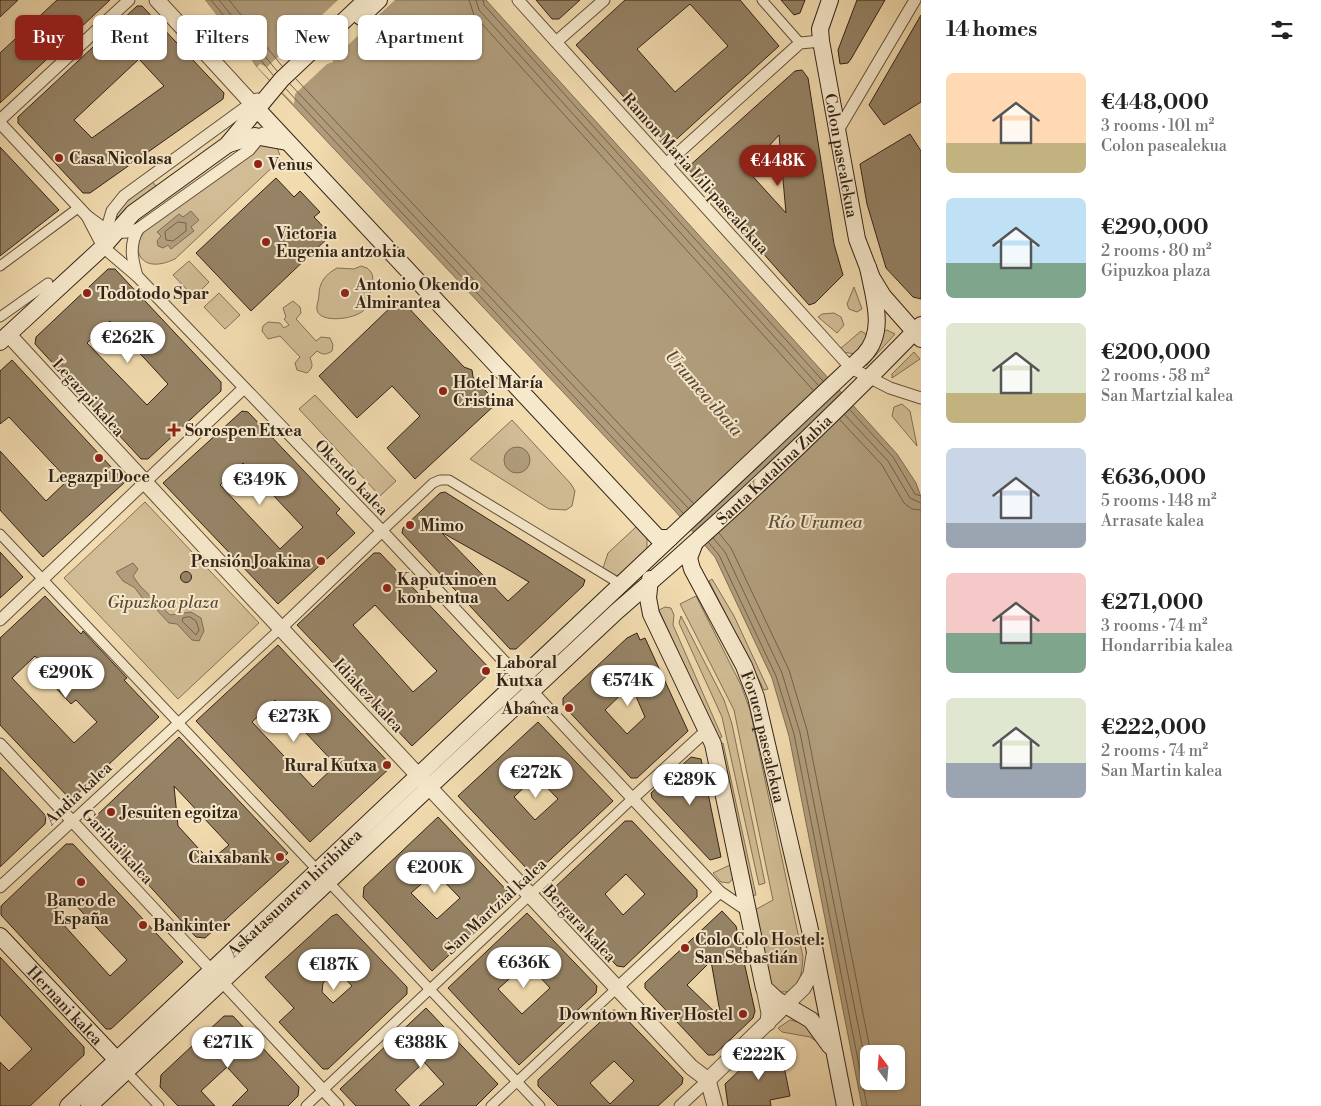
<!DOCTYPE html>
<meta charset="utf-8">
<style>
:root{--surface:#fff;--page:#f2f2f2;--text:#222;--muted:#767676;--accent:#8f2418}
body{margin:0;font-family:"Libre Bodoni",serif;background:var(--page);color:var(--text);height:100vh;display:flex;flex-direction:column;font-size:19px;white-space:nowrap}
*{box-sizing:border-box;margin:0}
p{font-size:16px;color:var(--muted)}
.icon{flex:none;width:28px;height:28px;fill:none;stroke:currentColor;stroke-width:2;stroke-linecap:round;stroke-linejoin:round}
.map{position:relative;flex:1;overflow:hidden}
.details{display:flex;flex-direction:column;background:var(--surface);width:400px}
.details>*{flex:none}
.banner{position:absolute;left:15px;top:15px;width:475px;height:45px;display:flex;gap:10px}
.needle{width:32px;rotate:344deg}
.controls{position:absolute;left:860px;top:1045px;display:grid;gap:10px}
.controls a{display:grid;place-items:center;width:45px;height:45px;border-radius:8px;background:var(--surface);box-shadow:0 1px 4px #0004;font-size:25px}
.price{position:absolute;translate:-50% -42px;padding:0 11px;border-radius:18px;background:#fff;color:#222;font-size:16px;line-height:32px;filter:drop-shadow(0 1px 2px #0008)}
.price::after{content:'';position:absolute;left:50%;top:30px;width:15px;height:11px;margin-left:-8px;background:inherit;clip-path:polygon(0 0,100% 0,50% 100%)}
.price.selected{background:var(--accent);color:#fff}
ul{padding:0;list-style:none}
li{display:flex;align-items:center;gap:15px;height:125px;padding:0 25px}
li span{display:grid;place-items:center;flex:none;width:140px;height:100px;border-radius:8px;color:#555}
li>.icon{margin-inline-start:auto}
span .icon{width:60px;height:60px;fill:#fffc;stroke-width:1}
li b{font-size:21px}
h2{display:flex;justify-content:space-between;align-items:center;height:60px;padding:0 25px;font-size:21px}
.chip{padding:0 18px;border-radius:8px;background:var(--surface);box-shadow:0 1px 4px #0004;font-size:18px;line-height:45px}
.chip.selected{background:var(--accent);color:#fff}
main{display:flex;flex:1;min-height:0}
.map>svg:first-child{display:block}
.green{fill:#d1bc95;stroke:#827056}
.water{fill:#b09c7b;stroke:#7e6c53;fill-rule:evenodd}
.pier{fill:#f1dbaf}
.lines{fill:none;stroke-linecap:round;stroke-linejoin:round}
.shore{stroke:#726049;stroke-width:1}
.building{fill:#968366;stroke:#332317;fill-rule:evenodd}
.pedestrian-casing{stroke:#62513d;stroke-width:11}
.minor-casing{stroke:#62513d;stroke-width:13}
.tertiary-casing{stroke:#62513d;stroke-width:17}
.secondary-casing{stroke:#332317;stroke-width:18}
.pedestrian{stroke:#f6e8cb;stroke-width:9}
.minor{stroke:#f6e8cb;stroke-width:11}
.tertiary{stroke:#f6e8cb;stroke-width:15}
.secondary{stroke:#f6e8cb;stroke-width:16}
.poi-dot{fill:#8f2418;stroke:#f6e8cb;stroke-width:2}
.labels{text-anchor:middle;stroke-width:4;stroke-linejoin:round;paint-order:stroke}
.street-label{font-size:16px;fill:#332317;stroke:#f6e8cb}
.poi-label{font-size:16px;font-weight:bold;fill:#332317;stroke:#f6e8cb;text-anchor:start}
.park-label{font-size:16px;font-style:italic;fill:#5a4936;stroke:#f6e8cb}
.water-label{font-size:18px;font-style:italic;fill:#5f4d3a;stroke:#f6e8cb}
</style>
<main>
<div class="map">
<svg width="921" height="1106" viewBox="0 0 921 1106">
<rect width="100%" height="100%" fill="#f1dbaf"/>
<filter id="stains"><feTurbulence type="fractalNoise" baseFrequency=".004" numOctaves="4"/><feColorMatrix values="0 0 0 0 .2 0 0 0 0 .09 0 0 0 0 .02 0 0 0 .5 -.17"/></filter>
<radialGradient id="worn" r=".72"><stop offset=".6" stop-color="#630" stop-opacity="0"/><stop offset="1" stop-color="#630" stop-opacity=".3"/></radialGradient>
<g class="green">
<path d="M264 143 277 147 280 156 279 161 175 259C158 267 139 268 137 245L145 229Z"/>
<path d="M152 181 158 189 119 217 116 216 125 203Z"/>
<path d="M189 261 209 282 194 297 173 275Z"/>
<path d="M361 266 367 268C374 274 373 277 372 284 370 294 370 302 364 310 356 319 320 324 317 310 316 305 319 300 319 295 319 282 326 274 337 268L354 269Z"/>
<path d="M854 287 862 309 857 312 849 309 847 304Z"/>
<path d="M219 293 240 315 225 329 204 307Z"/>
<path d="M293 301 300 307 301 313 296 319 316 341 321 337 330 338 333 345 332 351C326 355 323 355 317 351L310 358C313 365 313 368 307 373L297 370 295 363 300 357 280 336 268 339 262 331 263 326 268 322 280 323 284 328 289 325 284 319 286 317 283 308Z"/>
<path d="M834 313 841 317 844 325 837 333 818 317 822 314Z"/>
<path d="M887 330 895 334 866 366 864 364 883 331Z"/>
<path d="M861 331 869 336 855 354 843 352 840 349Z"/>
<path d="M914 352 920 359 892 378V374Z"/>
<path d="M315 395 396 481 380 496 299 409Z"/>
<path d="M902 404 910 411 917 446 892 416 894 407Z"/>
<path d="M512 420 571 484 575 491 572 506 566 510 549 509 470 459Z"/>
<path d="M145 502 259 623 178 699 64 578Z"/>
<path d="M637 526 647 537V551L619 577 603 568 608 553Z"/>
<path d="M712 579 734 616 768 689 764 690 709 581Z"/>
<path d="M696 596 741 685 750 710 803 957C802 968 802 983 791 990 786 993 778 993 774 987 761 971 758 932 753 911L773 900 734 710 680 604Z"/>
<path d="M665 607 671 608 674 615 673 625 722 737 718 739 659 610Z"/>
<path d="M681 616 724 700 732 724 765 883 759 885 722 717 679 623Z"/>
<path d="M723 743 756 895 751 896 720 744Z"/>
<path d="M732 864 734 877 729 883 721 882 713 873Z"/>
<path d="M790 1020 803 1023 819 1043 810 1037 782 1032 778 1028Z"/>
</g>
<g class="water">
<path d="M205 0H486L897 454 916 483 921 497V1106H862L789 736 772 678 715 557 675 511 257 67ZM869 1054H896V1081H869Z"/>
<path d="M191 211 199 220 191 227 194 231 171 249 168 245 163 248 158 246 157 241 161 236 157 232 179 214 183 217Z"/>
<circle cx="517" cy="460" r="13"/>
<path d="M133 563 138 569 133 576 140 586 170 615 191 612 201 618 204 631 199 641 192 640 177 624 169 623 156 609 146 603 135 588 123 581 116 572Z"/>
</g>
<path class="pier" d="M202 0H205L257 67 260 64 267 67 300 36 303 31H305L338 0H395L368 25 369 28 364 30 333 59V62L327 64 295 94 294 104 257 67 239 48Z"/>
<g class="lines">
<g class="shore">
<path d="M211 0 273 75"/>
<path d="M219 0 277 71"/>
<path d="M229 0 282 66"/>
<path d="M469 0 474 15 813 390"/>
<path d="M476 0 479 10 818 385"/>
<path d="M483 0 484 5 823 381"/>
<path d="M296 79 693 503"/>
<path d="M290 84 688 508"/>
<path d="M286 89 683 513"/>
<path d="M178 222 186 223V231L173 241 166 240 165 232Z"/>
<path d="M850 410 893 457 915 494 921 496"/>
<path d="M845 415 888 461 910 498 921 503"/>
<path d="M840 420 882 465 904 503 912 509 921 510"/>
<path d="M719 533 731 548 789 670 807 730 871 1054"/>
<path d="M713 538 725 552 782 673 800 733 869 1080"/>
<path d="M709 543 719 555 776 676 794 734 867 1106"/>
<path d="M190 617 196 621 199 630 196 635 182 621 183 618Z"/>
</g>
</g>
<g class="building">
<path d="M0 0H18L0 17Z"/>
<path d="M57 0H110L0 103V53Z"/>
<path d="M536 0H580L559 19H552Z"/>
<path d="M625 0H740L779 46 669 146 576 45ZM690 4 728 46 675 92 637 49Z"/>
<path d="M781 0H805L800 13 794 15Z"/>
<path d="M857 0H885L851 59 848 63 840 64 838 50Z"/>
<path d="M137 6H142L224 93 223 99 90 193H83L18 123V117ZM139 59 164 86 92 138 74 120Z"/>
<path d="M921 15V102L884 125 869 105Z"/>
<path d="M802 70 808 78 834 244 843 275 815 303 809 305 687 168 795 71ZM779 135 786 213 747 170Z"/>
<path d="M910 134 921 151V299L913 297 886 268 867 204 860 164Z"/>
<path d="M0 147 59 210 0 256Z"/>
<path d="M276 178 294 197 300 191 320 212 314 217 331 235 251 311 196 253Z"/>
<path d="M108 269H115L221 382V391L148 459H141L35 344 36 337ZM110 321 168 384 147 405 87 343Z"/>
<path d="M404 303 464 367 472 370 473 377 497 403 415 479 387 448 420 416 392 386 357 418 319 376 394 304Z"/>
<path d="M12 360 125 482 43 557 0 510V451L46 501 68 480 9 417 0 424V371Z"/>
<path d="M242 411 248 412 340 509 336 513 355 533 278 604 163 483ZM243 463 303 527 280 549 220 485Z"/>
<path d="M445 492 585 580 583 586 516 649H510L402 533 403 528 440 493ZM441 532 507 569 529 582 508 601Z"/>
<path d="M0 552 23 577 0 598Z"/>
<path d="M374 553H380L492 671 412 746 297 625ZM375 605 437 671 413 692 353 625Z"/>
<circle cx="186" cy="577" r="5.5"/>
<path d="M45 596 81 634 83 631 127 678 124 680 159 717 71 800 0 725V638ZM35 656 57 680 52 684 71 704 76 700 97 722 74 743 12 678Z"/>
<path d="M637 633 640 640 645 638 688 731 637 778H631L563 705V698L627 638ZM631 685 645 717 627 734 605 710Z"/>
<path d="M278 645 392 766 310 842 196 721ZM275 700 336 765 313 787 252 722Z"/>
<path d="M538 722 613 801 536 873 530 872 458 796ZM536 776 558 799 535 820 514 797Z"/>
<path d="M179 737 288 853 284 857 289 862 205 938 196 937 93 824 94 818ZM174 786 229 845 210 861 178 826Z"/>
<path d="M691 757 701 759 721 857 710 860 652 798 651 793Z"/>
<path d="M0 767 46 816 45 824 0 867Z"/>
<path d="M438 817 512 896 432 971 363 897 364 887ZM435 872 460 898 437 919 411 893Z"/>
<path d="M625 821H632L697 890V897L624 967 617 966 552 896V890ZM626 874 645 894 623 915 605 894Z"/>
<path d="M66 844H73L183 962 111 1029H106L1 915V906ZM68 897 127 960 110 976 52 912Z"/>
<path d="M722 911 736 926 755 1011 753 1018 714 1055H708L645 988V983ZM711 961 721 1018 687 985Z"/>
<path d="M527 913 597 986 596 993 519 1065 448 988ZM527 963 550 988 522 1014 498 989Z"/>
<path d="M337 914 407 987V994L328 1069H323L279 1022 294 1008 265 977 332 916ZM337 970 352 986 333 1003 322 992 323 983Z"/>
<path d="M0 957 84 1047V1055L30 1106H0V1062L9 1071 32 1049 0 1015Z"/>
<path d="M426 1008 498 1084 476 1106H419L444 1084 424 1062 395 1090 410 1106H356L340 1089Z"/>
<path d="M613 1010 619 1011 683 1078 682 1084 658 1106H558L538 1086V1080ZM614 1061 634 1081 610 1104 590 1083Z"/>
<path d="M224 1016H233L299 1087 298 1096 288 1106H232L248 1090 227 1067 201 1091 215 1106H178L160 1087 161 1075Z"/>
<path d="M780 1047 790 1096 770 1100 771 1106H728L725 1084 760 1051Z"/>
</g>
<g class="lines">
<defs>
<g id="pedestrian">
<path d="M762 0 800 43"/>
<path d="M0 266 78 208"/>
<path d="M0 317 48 283"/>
<path d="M382 531 433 483 440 480H449L622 585"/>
<path d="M0 534 540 1106"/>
<path d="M72 821 282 627"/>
<path d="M126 1071 159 1106"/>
<path d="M306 1106 633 798"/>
<path d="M491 1106 617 988"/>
</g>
<g id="minor">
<path d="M518 0 851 368 890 388 921 398"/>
<path d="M556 42 604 0"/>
<path d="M0 120 129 0"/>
<path d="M0 123 87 216 110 233 127 232 138 229 249 150 263 133"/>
<path d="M837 132 915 0"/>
<path d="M666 164 800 43 821 41"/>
<path d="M87 216 103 247 137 276 382 531 720 892 748 911"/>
<path d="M104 238 112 211 124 196 257 99"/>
<path d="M137 276C132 259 129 245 138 229"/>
<path d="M0 620 244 388"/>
<path d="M282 627 382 531"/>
<path d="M0 744 338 1106"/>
<path d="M633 798 707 730"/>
<path d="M0 887 72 821"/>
<path d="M617 988 720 892"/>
<path d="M680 1106 708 1080"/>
</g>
<g id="tertiary">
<path d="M157 0 257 109"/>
<path d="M8 334C234 580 463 823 691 1067L708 1080"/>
<path d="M764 988 769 1013 768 1023"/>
<path d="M708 1080 803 988 811 974 814 955"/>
<path d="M708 1080 715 1106"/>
</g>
<g id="secondary">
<path id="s1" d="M830 0 820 29 821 41 857 239 872 278 883 296 921 339"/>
<path d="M361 17 379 0"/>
<path d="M257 109 658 538H670"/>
<path d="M229 144 255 136 287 142"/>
<path d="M0 342 103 247 133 213 227 145 282 79 366 0"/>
<path id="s2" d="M694 545 689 558 692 569 744 666 756 697 814 947 845 1106"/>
<path d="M650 579 648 598 651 614 713 744 764 988 777 1000 811 1020 830 1046"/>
<path id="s3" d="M0 936 117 1060 126 1063"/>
<path id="s4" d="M68 1106 864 355C887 331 873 296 868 267"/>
<path id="s5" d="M89 1106 616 612C722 521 824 425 921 325"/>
</g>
</defs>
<use href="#pedestrian" class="pedestrian-casing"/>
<use href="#minor" class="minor-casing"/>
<use href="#tertiary" class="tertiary-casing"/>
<use href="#secondary" class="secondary-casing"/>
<use href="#pedestrian" class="pedestrian"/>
<use href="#minor" class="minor"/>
<use href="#tertiary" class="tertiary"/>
<use href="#secondary" class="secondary"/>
</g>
<g class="poi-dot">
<circle cx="59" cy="158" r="5"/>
<circle cx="258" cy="164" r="5"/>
<circle cx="266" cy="242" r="5"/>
<circle cx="87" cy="293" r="5"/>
<circle cx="345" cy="293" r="5"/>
<circle cx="443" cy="391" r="5"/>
<path d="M171.5 422.5h5v5h5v5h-5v5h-5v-5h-5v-5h5z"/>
<circle cx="99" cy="458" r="5"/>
<circle cx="410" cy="525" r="5"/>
<circle cx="321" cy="561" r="5"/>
<circle cx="387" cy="588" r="5"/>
<circle cx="486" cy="671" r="5"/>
<circle cx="569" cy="708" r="5"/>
<circle cx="387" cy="765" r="5"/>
<circle cx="111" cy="812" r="5"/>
<circle cx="280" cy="857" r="5"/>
<circle cx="81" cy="882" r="5"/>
<circle cx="143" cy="925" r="5"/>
<circle cx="685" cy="948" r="5"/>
<circle cx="743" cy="1014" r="5"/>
</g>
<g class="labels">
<g class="street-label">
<text dy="6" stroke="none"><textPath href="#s1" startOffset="159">Colon pasealekua</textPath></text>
<text transform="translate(696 173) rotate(48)" y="6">Ramon Maria Lili pasealekua</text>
<text transform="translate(89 397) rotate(48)" y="6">Legazpi kalea</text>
<text dy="6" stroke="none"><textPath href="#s5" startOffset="935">Santa Katalina Zubia</textPath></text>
<text transform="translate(352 477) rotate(46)" y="6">Okendo kalea</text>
<text transform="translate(369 695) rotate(47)" y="6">Idiakez kalea</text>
<text dy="6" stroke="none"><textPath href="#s2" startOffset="209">Foruen pasealekua</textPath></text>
<text transform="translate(78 793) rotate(-43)" y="6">Andia kalea</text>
<text transform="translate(118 846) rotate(47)" y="6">Garibai kalea</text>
<text dy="6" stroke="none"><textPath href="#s4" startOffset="311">Askatasunaren hiribidea</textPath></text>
<text transform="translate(495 906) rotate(-43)" y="6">San Martzial kalea</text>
<text transform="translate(580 923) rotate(47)" y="6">Bergara kalea</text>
<text dy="6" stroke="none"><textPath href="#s3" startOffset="95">Hernani kalea</textPath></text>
</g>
<g class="poi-label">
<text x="69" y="164">Casa Nicolasa</text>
<text x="268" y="170">Venus</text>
<text x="276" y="239">Victoria<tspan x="276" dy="18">Eugenia antzokia</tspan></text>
<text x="355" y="290">Antonio Okendo<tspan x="355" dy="18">Almirantea</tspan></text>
<text x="97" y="299">Todotodo Spar</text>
<text x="453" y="388">Hotel María<tspan x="453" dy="18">Cristina</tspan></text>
<text x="185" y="436">Sorospen Etxea</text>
<text x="99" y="482" text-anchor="middle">Legazpi Doce</text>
<text x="420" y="531">Mimo</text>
<text x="311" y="567" text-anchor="end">Pensión Joakina</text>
<text x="397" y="585">Kaputxinoen<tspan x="397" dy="18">konbentua</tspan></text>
<text x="496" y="668">Laboral<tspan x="496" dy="18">Kutxa</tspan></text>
<text x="559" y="714" text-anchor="end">Abanca</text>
<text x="377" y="771" text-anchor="end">Rural Kutxa</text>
<text x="121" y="818">Jesuiten egoitza</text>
<text x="270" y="863" text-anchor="end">Caixabank</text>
<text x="81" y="906" text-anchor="middle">Banco de<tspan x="81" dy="18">España</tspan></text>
<text x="153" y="931">Bankinter</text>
<text x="695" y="945">Colo Colo Hostel:<tspan x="695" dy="18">San Sebastián</tspan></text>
<text x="733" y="1020" text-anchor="end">Downtown River Hostel</text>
</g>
<g class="park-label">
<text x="163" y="608">Gipuzkoa plaza</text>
</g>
<g class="water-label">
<text transform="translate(704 393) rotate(49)" y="6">Urumea ibaia</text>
<text x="815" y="528">Río Urumea</text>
</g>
</g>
<rect width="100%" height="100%" filter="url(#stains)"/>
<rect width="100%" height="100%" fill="url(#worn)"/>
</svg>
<div class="controls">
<a><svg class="needle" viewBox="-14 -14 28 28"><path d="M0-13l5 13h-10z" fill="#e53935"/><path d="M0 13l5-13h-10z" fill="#767676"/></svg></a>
</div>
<b class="price selected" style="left:778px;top:187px">€448K</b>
<b class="price" style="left:128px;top:364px">€262K</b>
<b class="price" style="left:260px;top:506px">€349K</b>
<b class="price" style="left:66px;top:699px">€290K</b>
<b class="price" style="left:628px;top:707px">€574K</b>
<b class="price" style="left:294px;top:743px">€273K</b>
<b class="price" style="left:536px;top:799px">€272K</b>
<b class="price" style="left:690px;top:806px">€289K</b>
<b class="price" style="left:435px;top:894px">€200K</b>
<b class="price" style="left:524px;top:989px">€636K</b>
<b class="price" style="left:334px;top:991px">€187K</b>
<b class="price" style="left:228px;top:1069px">€271K</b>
<b class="price" style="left:421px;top:1069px">€388K</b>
<b class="price" style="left:759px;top:1081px">€222K</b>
<div class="banner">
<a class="chip selected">Buy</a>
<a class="chip">Rent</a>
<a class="chip">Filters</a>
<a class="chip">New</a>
<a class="chip">Apartment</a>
</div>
</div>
<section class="details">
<h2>14 homes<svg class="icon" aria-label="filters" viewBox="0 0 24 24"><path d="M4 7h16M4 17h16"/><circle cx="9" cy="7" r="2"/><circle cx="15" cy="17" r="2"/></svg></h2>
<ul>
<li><span style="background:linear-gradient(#ffd9b3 70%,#c2b280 0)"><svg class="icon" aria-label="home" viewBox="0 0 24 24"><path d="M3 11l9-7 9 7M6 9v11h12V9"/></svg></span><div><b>€448,000</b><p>3 rooms · 101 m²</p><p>Colon pasealekua</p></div></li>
<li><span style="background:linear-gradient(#bfe0f5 65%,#7fa58c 0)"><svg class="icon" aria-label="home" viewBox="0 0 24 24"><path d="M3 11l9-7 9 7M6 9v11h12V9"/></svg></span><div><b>€290,000</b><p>2 rooms · 80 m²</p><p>Gipuzkoa plaza</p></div></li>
<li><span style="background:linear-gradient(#dfe7d0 70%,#c2b280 0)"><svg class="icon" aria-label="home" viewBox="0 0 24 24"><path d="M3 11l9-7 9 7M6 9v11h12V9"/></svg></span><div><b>€200,000</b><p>2 rooms · 58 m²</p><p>San Martzial kalea</p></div></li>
<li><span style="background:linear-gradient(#c9d6e8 75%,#9aa5b1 0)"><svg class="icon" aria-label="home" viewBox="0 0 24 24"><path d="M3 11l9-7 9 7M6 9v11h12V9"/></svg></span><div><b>€636,000</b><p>5 rooms · 148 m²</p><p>Arrasate kalea</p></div></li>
<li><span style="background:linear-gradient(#f6c9c9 60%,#7fa58c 0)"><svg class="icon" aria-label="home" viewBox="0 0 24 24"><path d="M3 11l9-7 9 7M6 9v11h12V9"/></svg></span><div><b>€271,000</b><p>3 rooms · 74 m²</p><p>Hondarribia kalea</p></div></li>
<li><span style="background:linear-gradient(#dfe7d0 65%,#9aa5b1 0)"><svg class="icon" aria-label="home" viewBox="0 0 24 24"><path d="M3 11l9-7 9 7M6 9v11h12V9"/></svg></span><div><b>€222,000</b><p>2 rooms · 74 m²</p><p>San Martin kalea</p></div></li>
</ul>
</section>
</main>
